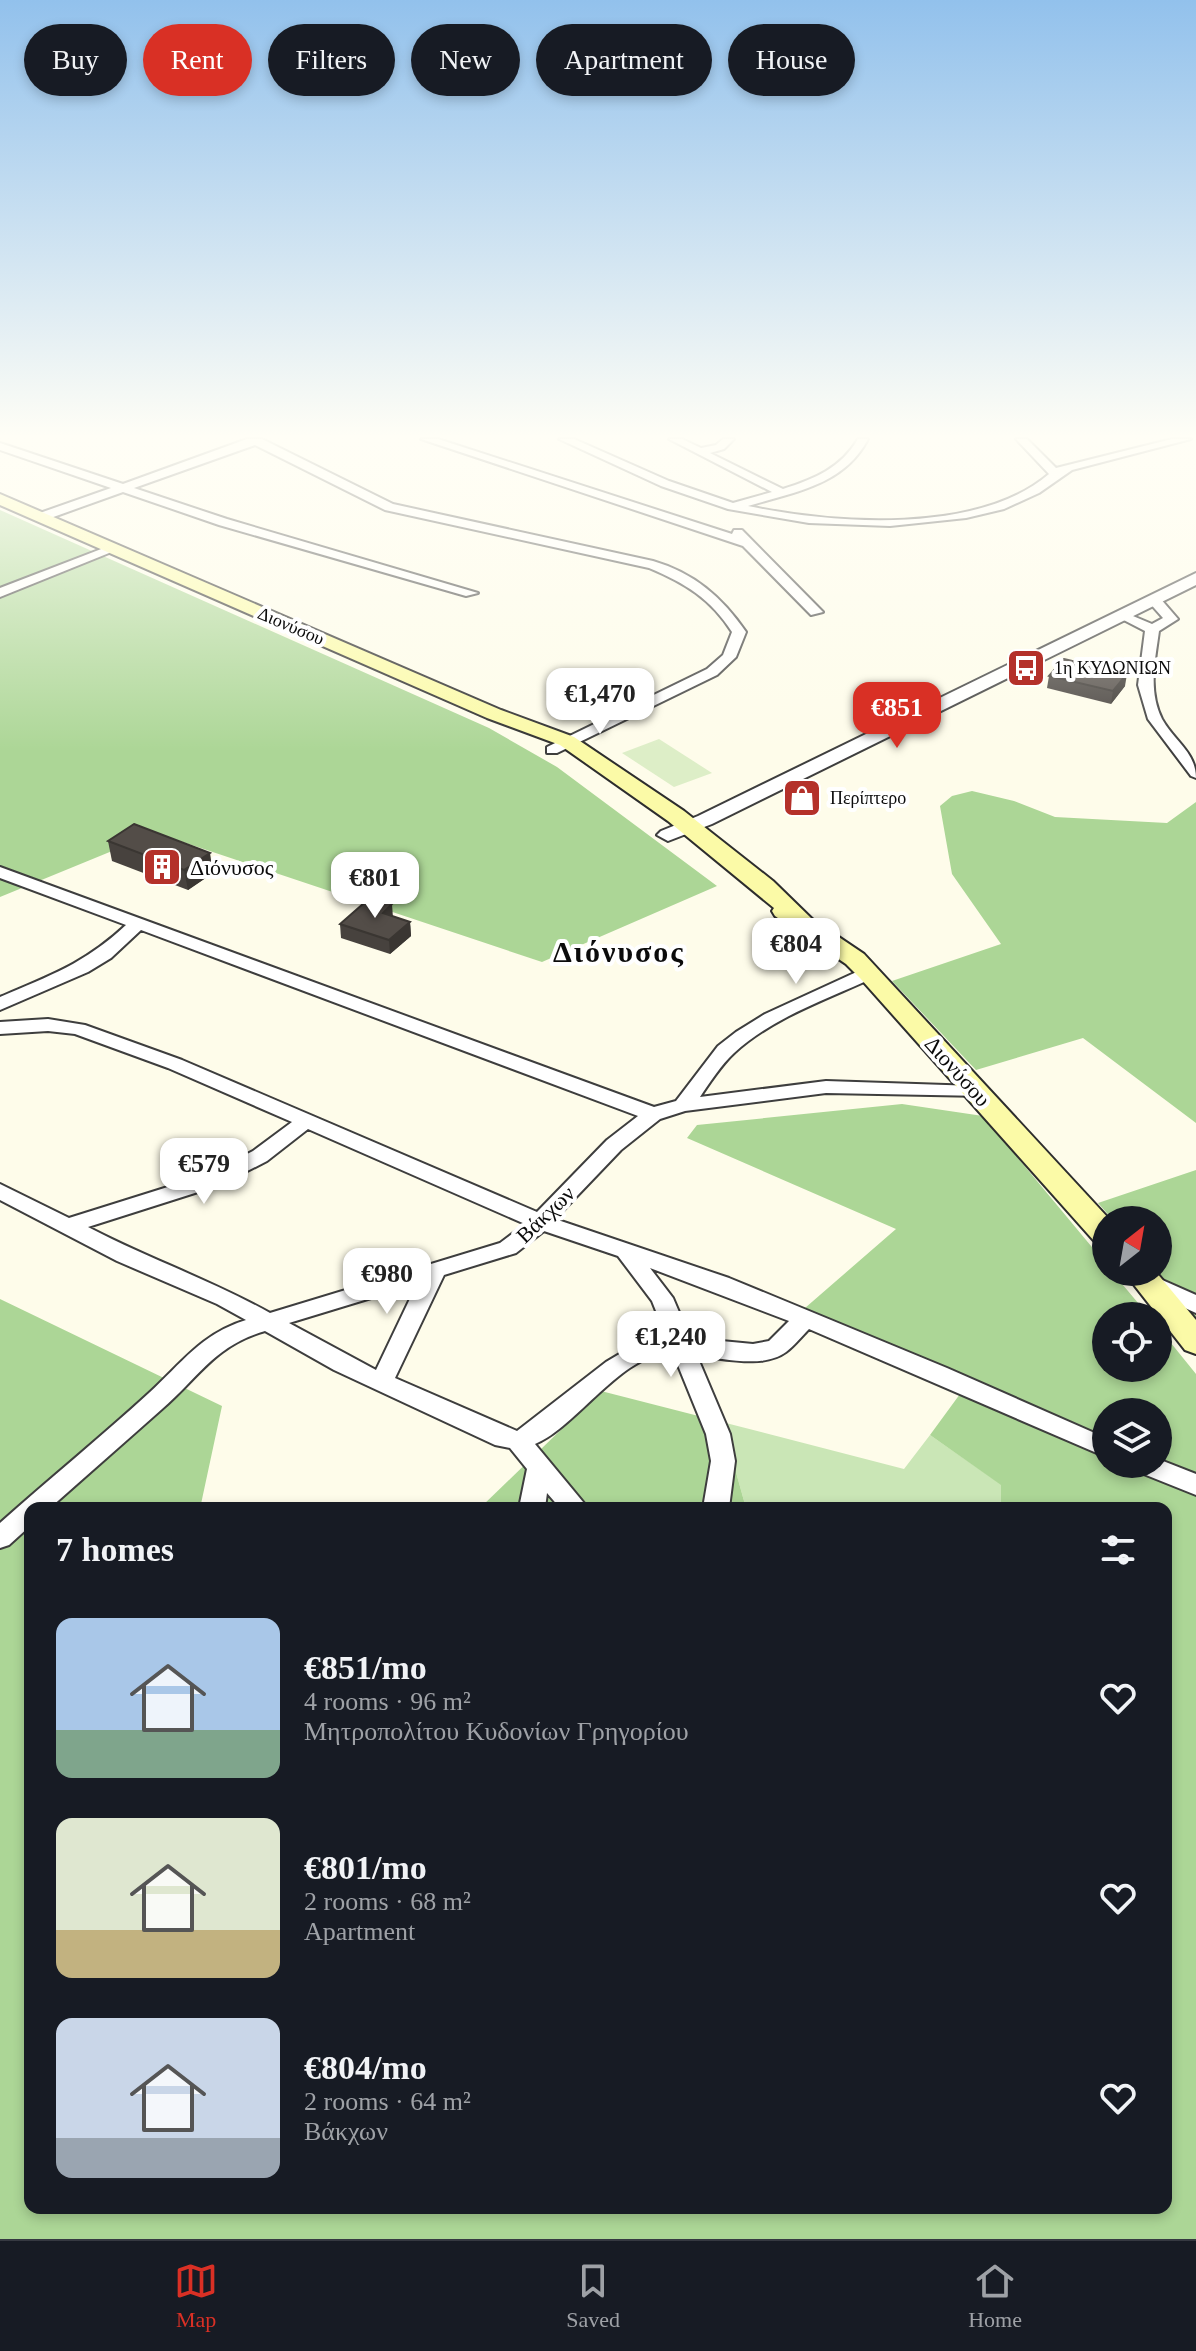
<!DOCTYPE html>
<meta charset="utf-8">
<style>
:root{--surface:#171b24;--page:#20242c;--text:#f1f3f6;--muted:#9ea1a6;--line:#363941;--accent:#d93025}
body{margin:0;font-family:"Times New Roman",serif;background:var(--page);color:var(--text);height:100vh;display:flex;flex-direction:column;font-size:30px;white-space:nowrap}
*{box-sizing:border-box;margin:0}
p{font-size:26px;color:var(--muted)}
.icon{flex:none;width:44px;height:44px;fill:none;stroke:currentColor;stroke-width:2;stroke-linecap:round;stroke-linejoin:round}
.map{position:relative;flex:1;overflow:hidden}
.sheet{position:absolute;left:24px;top:1502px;width:1148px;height:712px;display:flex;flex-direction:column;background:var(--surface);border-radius:16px;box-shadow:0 4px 12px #0003}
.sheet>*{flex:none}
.hud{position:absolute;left:24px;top:24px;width:1148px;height:72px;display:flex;gap:16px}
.needle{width:52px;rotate:31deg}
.tools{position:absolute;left:1092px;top:1206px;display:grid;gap:16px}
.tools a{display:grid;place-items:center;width:80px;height:80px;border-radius:50%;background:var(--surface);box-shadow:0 4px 12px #0003;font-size:40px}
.price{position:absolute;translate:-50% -68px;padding:0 18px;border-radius:16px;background:#fff;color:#222;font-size:26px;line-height:52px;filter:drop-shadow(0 2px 4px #0008)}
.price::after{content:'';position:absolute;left:50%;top:48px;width:24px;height:18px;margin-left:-12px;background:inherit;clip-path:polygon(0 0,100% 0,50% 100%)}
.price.current{background:var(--accent);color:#fff}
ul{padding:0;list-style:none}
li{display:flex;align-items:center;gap:24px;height:200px;padding:0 32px}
li span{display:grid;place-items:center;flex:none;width:224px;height:160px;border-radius:16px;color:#555}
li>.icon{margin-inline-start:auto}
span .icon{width:96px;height:96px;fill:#fffc;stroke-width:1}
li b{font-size:34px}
h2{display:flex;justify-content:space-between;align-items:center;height:96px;padding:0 32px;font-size:34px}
.tag{padding:0 28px;border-radius:36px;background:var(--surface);box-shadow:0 4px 12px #0003;font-size:28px;line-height:72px}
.tag.current{background:var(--accent);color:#fff}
.tabs{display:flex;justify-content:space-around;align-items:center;height:112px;border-top:2px solid var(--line);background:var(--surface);font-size:22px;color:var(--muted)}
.tabs a{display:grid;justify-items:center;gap:4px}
.tabs .current{color:var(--accent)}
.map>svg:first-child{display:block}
.green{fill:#cae6b6}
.forest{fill:#acd696;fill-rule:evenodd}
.pitch{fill:#ddeec7}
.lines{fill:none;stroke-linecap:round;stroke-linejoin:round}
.minor-casing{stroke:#3e3e3e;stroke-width:4}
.tertiary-casing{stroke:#3e3e3e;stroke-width:4}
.secondary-casing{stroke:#2d2d2d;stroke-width:4}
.minor{fill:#fff;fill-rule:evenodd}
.tertiary{fill:#fff;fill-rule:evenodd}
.secondary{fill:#fbfaa7;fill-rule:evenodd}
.wall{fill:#47423e}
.shaded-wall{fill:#3a3632}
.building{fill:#534d48;stroke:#3a3632;stroke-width:2}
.labels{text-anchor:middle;stroke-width:8;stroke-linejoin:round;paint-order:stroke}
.far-street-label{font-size:18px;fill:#0b0b0b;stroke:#fff}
.far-poi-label{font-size:18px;fill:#0b0b0b;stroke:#fff;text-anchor:start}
.poi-label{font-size:22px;fill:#0b0b0b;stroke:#fff;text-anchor:start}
.street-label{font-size:22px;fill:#0b0b0b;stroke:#fff}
.district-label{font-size:30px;font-weight:bold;letter-spacing:2px;fill:#0b0b0b;stroke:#fff}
</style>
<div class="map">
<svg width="1196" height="2239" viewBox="0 0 1196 2239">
<rect width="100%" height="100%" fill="#fefcea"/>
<path class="green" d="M722 1422 904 1469 930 1435 1002 1485 1001 1508H746Z"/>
<g class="forest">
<path d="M0 510 489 728 557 767 717 886 542 962 156 833 0 897Z"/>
<path d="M972 791 1014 801 1055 817 1167 823 1196 802V1123L1083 1038 976 1070 892 981 1001 944 952 874 940 806 952 796Z"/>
<path d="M902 1104 983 1116 1106 1264V1272H1112L1149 1316H1106V1368H1158V1327L1196 1374V2239H0V1299L222 1406 201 1504 210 1508H30V2208H1166V1508H1001V1485L930 1435 960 1394 969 1377 805 1308 896 1229 687 1138 697 1125ZM1106 1412H1158V1464H1106Z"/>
<path d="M1196 1170V1319L1156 1272 1158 1220H1113L1098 1203Z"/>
<path d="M601 1391 722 1422 746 1508H480Z"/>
</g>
<path class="pitch" d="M659 739 712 773 674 787 622 753Z"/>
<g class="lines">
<defs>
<g id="minor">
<path d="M247 439H262L393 504 653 561C694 573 722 597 746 632L736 657 717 675 557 753H547V747L707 669 723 655 732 632C711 599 685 583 649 568L385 510 255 445 134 488 227 519 478 593 466 596 219 525 123 492 45 520H37V514L111 488 0 450V443L123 484Z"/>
<path d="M421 439H438L732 534 734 530H742L823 612 811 615 743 546Z"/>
<path d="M559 439H574L669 481 733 503 772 492 669 439H682L701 448 716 445 723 439H734L724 449 710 453 783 489C814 479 841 468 858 439H868C844 485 795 492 748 506 834 524 978 535 1049 474L1016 439H1027L1056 468 1172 439H1191L1072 470 1039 493 1004 509 966 518 890 526 809 523 728 509 661 486Z"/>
<path d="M109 546 119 549 0 597V588Z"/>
<path d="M1154 596 1159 597 1178 619 1159 631C1155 661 1148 691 1162 719 1174 741 1196 752 1196 778L1191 776 1148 719 1138 685 1145 631 1114 615 1121 611 1152 624 1163 618 1147 600Z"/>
<path d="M0 867 654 1107 676 1101 718 1046 736 1032 765 1014 863 969H875L878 973 875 977C828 999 773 1017 734 1053 721 1065 710 1082 700 1097L826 1081 976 1086 983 1088 986 1092 983 1096 826 1093 685 1111 660 1119 621 1150 555 1219 729 1278 947 1368 1106 1438V1457L809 1329C801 1337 794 1346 786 1352 763 1369 723 1358 697 1356L730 1434 735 1461 729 1508H703L711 1461 706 1434 673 1353C624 1350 577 1427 535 1444L588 1508H560L547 1493 545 1508H519L527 1469 510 1448 495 1445 334 1370 265 1331C214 1346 200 1376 162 1409 125 1442 87 1475 50 1508H30V1526L9 1545 0 1548V1523C49 1479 100 1438 149 1393 182 1363 201 1334 246 1320L217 1304 117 1261 0 1200V1184L69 1218 206 1175 253 1151 292 1122 168 1068 75 1034 48 1031 0 1034V1022L48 1019 85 1025 182 1060 537 1212 607 1140 638 1116 141 930 111 958 88 972 0 1010V997C51 975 84 964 126 925L0 878ZM308 1129 525 1224 500 1243 270 1313C211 1280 147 1258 88 1227L220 1185 267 1161ZM544 1231 618 1256 652 1301 666 1336 643 1340 606 1362 517 1431 395 1378 444 1275 516 1253ZM650 1268 789 1321 769 1341 753 1344 690 1338 673 1298ZM417 1284 376 1370 289 1323Z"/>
<path d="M1151 1275 1196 1295V1313L1143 1289 1140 1283 1143 1277Z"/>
<path d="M1158 1459 1196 1474V1495L1136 1471 1133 1464H1158Z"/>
</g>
<path id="tertiary" d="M1196 573V585L712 824 668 841 657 835 661 831 698 816Z"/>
<g id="secondary">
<path d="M0 494 501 710 574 737 684 811 773 881 812 919 864 954 1110 1220H1106V1245L1095 1242 860 978 846 964 775 916 772 911 774 908 668 821 560 745 487 718 0 505Z"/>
<path d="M1124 1272H1156L1196 1320V1354L1185 1350Z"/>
</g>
</defs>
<use href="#minor" class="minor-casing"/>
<use href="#tertiary" class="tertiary-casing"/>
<use href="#secondary" class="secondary-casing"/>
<use href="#minor" class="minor"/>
<use href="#tertiary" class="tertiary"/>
<use href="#secondary" class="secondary"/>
</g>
<g class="wall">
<path d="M1049 676 1125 686 1111 704 1047 688Z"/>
<path d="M108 841 213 873 188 890 112 861Z"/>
<path d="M393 916 410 922 411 936 390 954 341 938 340 924Z"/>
</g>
<g class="shaded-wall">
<path d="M1127 674 1125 686 1111 704 1113 691Z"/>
<path d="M210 853 213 873 188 890 184 870Z"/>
<path d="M392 904 393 918 383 913Z"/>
<path d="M410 922 411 936 390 954 389 940Z"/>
</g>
<g class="building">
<path d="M1064 659 1127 674 1113 691 1049 676Z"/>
<path d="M134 824 210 853 184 870 108 841Z"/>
<path d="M371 897 392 904 383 913 410 922 389 940 340 924Z"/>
</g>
<linearGradient id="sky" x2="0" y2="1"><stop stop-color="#92c1ec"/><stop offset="0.58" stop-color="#fffef6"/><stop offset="1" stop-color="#fffef6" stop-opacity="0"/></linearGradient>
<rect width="1196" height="752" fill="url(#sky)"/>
<defs>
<symbol id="bus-square" viewBox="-11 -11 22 22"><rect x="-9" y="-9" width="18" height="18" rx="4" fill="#b4312a" stroke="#fff"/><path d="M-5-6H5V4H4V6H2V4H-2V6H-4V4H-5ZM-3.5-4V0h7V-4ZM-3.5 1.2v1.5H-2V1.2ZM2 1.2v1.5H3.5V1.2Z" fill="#fff"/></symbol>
<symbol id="shop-square" viewBox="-11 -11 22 22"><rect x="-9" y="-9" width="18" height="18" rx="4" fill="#b4312a" stroke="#fff"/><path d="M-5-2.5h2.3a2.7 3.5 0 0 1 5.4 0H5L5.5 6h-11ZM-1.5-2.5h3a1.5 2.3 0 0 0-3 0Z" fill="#fff"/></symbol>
<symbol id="building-square" viewBox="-11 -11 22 22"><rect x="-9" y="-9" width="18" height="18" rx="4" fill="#b4312a" stroke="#fff"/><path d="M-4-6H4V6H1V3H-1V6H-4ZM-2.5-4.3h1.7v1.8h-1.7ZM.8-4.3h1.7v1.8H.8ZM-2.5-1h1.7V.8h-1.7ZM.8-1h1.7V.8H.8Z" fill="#fff"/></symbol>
</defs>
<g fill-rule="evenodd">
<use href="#bus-square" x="1004" y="646" width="44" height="44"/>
<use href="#shop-square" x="780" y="776" width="44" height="44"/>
<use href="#building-square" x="140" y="845" width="44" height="44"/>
</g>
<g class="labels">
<g class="far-street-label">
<text transform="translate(291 626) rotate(23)" y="6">Διονύσου</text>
</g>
<g class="far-poi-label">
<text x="1054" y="674">1η ΚΥΔΩΝΙΩΝ</text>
<text x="830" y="804">Περίπτερο</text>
</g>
<g class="poi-label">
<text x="190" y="875">Διόνυσος</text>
</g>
<g class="street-label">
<text transform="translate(958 1071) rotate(48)" y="8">Διονύσου</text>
<text transform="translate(545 1214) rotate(-44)" y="8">Βάκχων</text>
</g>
<g class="district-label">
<text x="619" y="962">Διόνυσος</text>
</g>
</g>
</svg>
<div class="tools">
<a><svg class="needle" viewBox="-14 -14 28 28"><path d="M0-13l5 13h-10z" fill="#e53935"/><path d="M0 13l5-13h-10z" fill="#9ea1a6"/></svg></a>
<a><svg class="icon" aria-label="locate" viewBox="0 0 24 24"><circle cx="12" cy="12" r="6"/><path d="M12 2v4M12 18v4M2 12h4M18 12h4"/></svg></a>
<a><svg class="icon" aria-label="layers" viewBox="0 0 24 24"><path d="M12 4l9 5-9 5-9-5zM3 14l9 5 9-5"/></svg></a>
</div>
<b class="price" style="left:600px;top:736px">€1,470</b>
<b class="price current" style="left:897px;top:750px">€851</b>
<b class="price" style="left:375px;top:920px">€801</b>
<b class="price" style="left:796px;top:986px">€804</b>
<b class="price" style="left:204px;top:1206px">€579</b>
<b class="price" style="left:387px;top:1316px">€980</b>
<b class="price" style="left:671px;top:1379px">€1,240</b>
<div class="hud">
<a class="tag">Buy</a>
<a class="tag current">Rent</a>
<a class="tag">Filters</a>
<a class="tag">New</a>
<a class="tag">Apartment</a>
<a class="tag">House</a>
</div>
<section class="sheet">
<h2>7 homes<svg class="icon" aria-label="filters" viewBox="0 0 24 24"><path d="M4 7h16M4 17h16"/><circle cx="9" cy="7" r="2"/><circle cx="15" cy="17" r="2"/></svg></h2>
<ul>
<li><span style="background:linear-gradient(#a9c7e8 70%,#7fa58c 0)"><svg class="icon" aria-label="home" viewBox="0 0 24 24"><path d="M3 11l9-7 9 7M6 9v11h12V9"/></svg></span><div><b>€851/mo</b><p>4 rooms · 96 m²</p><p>Μητροπολίτου Κυδονίων Γρηγορίου</p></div><svg class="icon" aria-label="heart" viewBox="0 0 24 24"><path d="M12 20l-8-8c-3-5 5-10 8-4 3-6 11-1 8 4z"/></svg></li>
<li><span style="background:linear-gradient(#dfe7d0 70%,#c2b280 0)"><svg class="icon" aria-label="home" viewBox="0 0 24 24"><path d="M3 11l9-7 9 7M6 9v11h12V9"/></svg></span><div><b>€801/mo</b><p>2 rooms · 68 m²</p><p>Apartment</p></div><svg class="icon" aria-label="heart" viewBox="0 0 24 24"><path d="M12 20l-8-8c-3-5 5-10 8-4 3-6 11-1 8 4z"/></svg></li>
<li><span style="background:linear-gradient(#c9d6e8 75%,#9aa5b1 0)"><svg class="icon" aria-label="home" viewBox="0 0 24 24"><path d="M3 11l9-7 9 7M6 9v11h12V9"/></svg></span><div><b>€804/mo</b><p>2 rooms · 64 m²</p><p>Βάκχων</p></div><svg class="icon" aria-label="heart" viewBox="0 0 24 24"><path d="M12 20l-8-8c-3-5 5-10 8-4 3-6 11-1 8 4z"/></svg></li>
</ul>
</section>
</div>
<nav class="tabs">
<a class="current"><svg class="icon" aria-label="map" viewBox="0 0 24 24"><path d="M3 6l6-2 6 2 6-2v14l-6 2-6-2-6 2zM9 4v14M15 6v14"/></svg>Map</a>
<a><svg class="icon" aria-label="saved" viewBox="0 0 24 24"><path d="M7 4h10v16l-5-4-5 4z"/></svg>Saved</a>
<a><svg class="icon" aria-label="home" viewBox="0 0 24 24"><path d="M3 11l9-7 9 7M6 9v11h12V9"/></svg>Home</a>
</nav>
